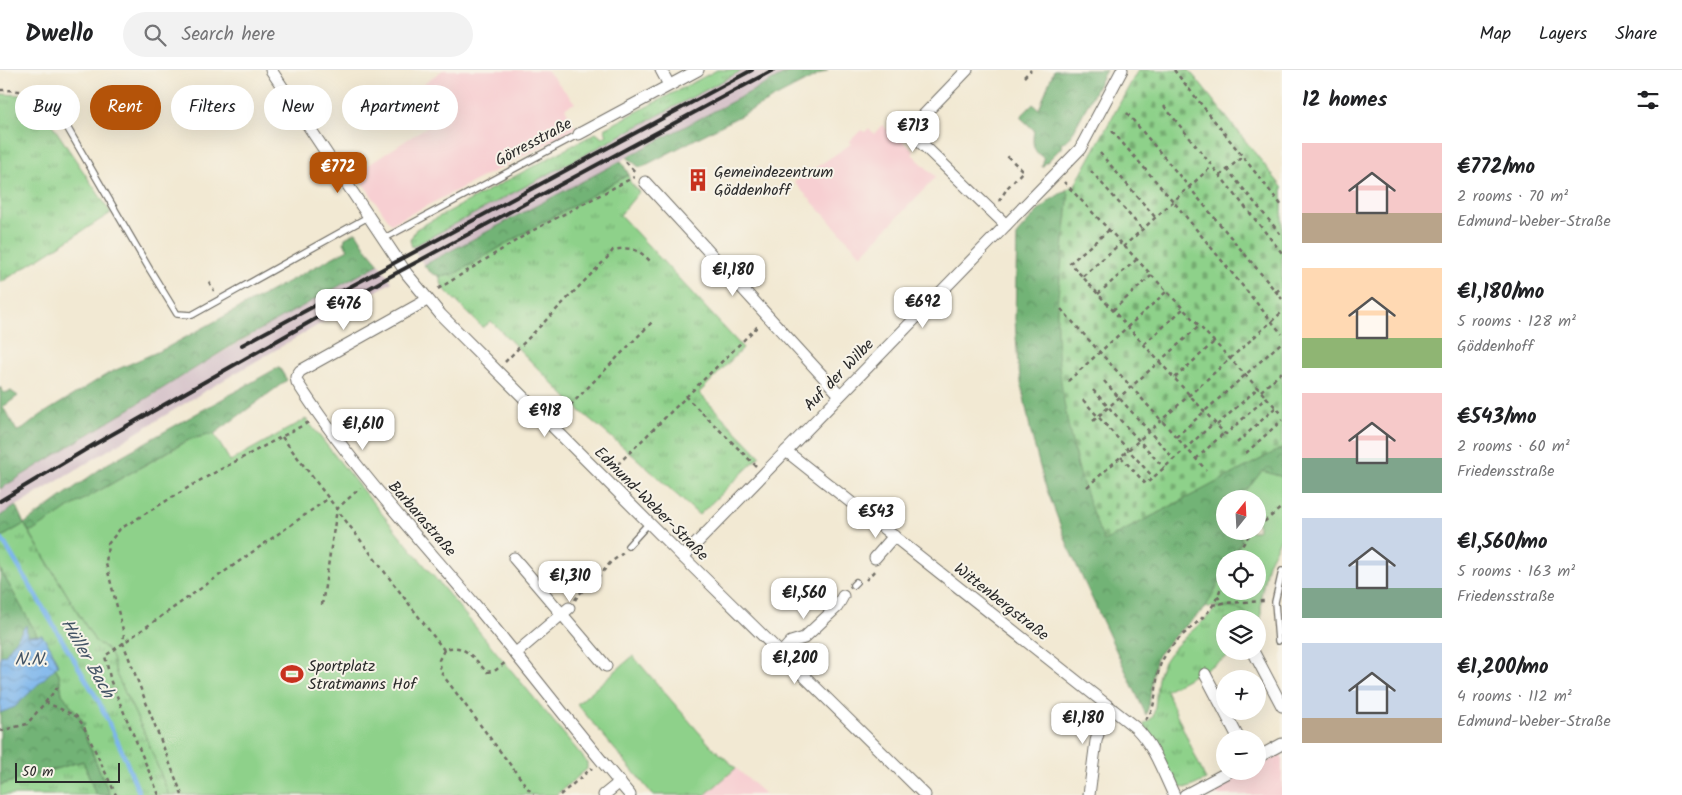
<!DOCTYPE html>
<meta charset="utf-8">
<style>
:root{--surface:#fff;--page:#f2f2f2;--text:#202124;--muted:#757577;--line:#e0e0e0;--accent:#b45309}
body{margin:0;font-family:Kalam,sans-serif;background:var(--page);color:var(--text);height:100vh;display:flex;flex-direction:column;font-size:19px;white-space:nowrap}
*{box-sizing:border-box;margin:0}
p{font-size:16px;color:var(--muted)}
.icon{flex:none;width:28px;height:28px;fill:none;stroke:currentColor;stroke-width:2;stroke-linecap:round;stroke-linejoin:round}
.map{position:relative;flex:1;overflow:hidden}
.details{display:flex;flex-direction:column;background:var(--surface);width:400px}
.details>*{flex:none}
.top-card{position:absolute;left:15px;top:15px;width:475px;height:45px;display:flex;gap:10px}
.needle{width:32px;rotate:18deg}
.buttons{position:absolute;left:1216px;top:420px;display:grid;gap:10px}
.buttons a{display:grid;place-items:center;width:50px;height:50px;border-radius:50%;background:var(--surface);box-shadow:0 5px 20px #0002;font-size:25px}
.scale{position:absolute;left:15px;bottom:12px;width:105px;box-sizing:border-box;padding-left:5px;border:2px solid #2b2b2b;border-top:0;font-size:14px;line-height:18px;white-space:nowrap;color:#2b2b2b;-webkit-text-stroke:4px #f7f3e8;paint-order:stroke}
.price{position:absolute;translate:-50% -42px;padding:0 11px;border-radius:10px;background:#fff;color:#222;font-size:16px;line-height:32px;filter:drop-shadow(0 1px 2px #0008)}
.price::after{content:'';position:absolute;left:50%;top:30px;width:15px;height:11px;margin-left:-8px;background:inherit;clip-path:polygon(0 0,100% 0,50% 100%)}
.price.current{background:var(--accent);color:#fff}
ul{padding:0;list-style:none}
li{display:flex;align-items:center;gap:15px;height:125px;padding:0 20px}
li span{display:grid;place-items:center;flex:none;width:140px;height:100px;border-radius:0px;color:#555}
li>.icon{margin-inline-start:auto}
span .icon{width:60px;height:60px;fill:#fffc;stroke-width:1}
li b{font-size:21px}
h2{display:flex;justify-content:space-between;align-items:center;height:60px;padding:0 20px;font-size:21px}
.pill{padding:0 18px;border-radius:22px;background:var(--surface);box-shadow:0 5px 20px #0002;font-size:18px;line-height:45px}
.pill.current{background:var(--accent);color:#fff}
header{display:flex;align-items:center;gap:30px;box-sizing:border-box;height:70px;padding:0 25px;background:var(--surface);border-bottom:1px solid var(--line)}
header strong{font-size:24px}
nav{display:flex;gap:28px;margin-inline-start:auto;font-size:18px}
.search{width:350px;height:45px;background:var(--page);display:flex;align-items:center;gap:12px;box-sizing:border-box;padding:0 18px;border-radius:28px;color:var(--muted);font-size:19px}
main{display:flex;flex:1;min-height:0}
.map>svg:first-child{display:block}
.built{fill:#f7cfd2}
.industrial{fill:#d2bdc6}
.grass{fill:url(#grass-tufts);stroke:#5c7e5a}
.forest{fill:url(#forest-crowns);stroke:#4e6f50}
.cemetery{fill:url(#cemetery-stones);stroke:#5c7e5a}
.park{fill:#8ed18a;stroke:#5c7e5a}
.water{fill:url(#water-waves);stroke:#53708c}
.lines{fill:none;stroke-linecap:round;stroke-linejoin:round}
.stream{stroke:#7bb5ec;stroke-width:4.5}
.service-casing{stroke:#716e66;stroke-width:8}
.minor-casing{stroke:#716e66;stroke-width:13}
.path{stroke:#716e66;stroke-width:2.5;stroke-dasharray:4 4;stroke-linecap:butt}
.service{stroke:#fff;stroke-width:5.5}
.minor{stroke:#fff;stroke-width:11}
.rail{stroke:#2b2b2b;stroke-width:4}
.labels{text-anchor:middle;stroke-width:4;stroke-linejoin:round;paint-order:stroke}
.street-label{font-size:16px;fill:#2b2b2b;stroke:#f7f3e8}
.poi-label{font-size:16px;fill:#2b2b2b;stroke:#f7f3e8;text-anchor:start}
.water-label{font-size:18px;font-style:italic;fill:#435465;stroke:#f7f3e8}
</style>
<header>
<strong>Dwello</strong>
<div class="search"><svg class="icon" aria-label="search" viewBox="0 0 24 24"><circle cx="10" cy="10" r="6"/><path d="M15 15l6 6"/></svg>Search here</div>
<nav><a>Map</a><a>Layers</a><a>Share</a></nav>
</header>
<main>
<div class="map">
<svg width="1282" height="725" viewBox="0 0 1282 725">
<defs>
<pattern id="grass-tufts" width="24" height="20" patternUnits="userSpaceOnUse" patternTransform="scale(1.25)"><rect width="24" height="20" fill="#8ed18a"/><path d="M3 7l-1-3M5 7V3M7 7l1-3M15 17l-1-3M17 17v-4M19 17l1-3" fill="none" stroke="#74aa71"/></pattern>
<pattern id="forest-crowns" width="20" height="18" patternUnits="userSpaceOnUse" patternTransform="scale(1.25)"><rect width="20" height="18" fill="#72b376"/><path d="M2 6a3 3 0 1 1 6 0M12 15a3 3 0 1 1 6 0" fill="none" stroke="#5e9261"/></pattern>
<pattern id="cemetery-stones" width="16" height="16" patternUnits="userSpaceOnUse" patternTransform="scale(1.25)"><rect width="16" height="16" fill="#8ed18a"/><path d="M2 7V4a2 2 0 0 1 4 0v3zM10 15v-3a2 2 0 0 1 4 0v3z" fill="#74aa71"/></pattern>
<pattern id="water-waves" width="16" height="10" patternUnits="userSpaceOnUse" patternTransform="scale(1.25)"><rect width="16" height="10" fill="#7bb5ec"/><path d="M0 5q4-4 8 0t8 0" fill="none" stroke="#6593bf"/></pattern>
</defs>
<rect width="100%" height="100%" fill="#f7f3e8"/>
<filter id="ink" filterUnits="userSpaceOnUse"><feTurbulence type="fractalNoise" baseFrequency=".02" numOctaves="2"/><feDisplacementMap in="SourceGraphic" scale="10" xChannelSelector="R" yChannelSelector="G"/><feConvolveMatrix kernelMatrix="1 2 1 2 8 2 1 2 1" color-interpolation-filters="sRGB"/></filter>
<filter id="wash" filterUnits="userSpaceOnUse"><feTurbulence type="fractalNoise" baseFrequency=".0096" numOctaves="4" result="noise"/><feDisplacementMap in="SourceGraphic" scale="20" xChannelSelector="R" yChannelSelector="G"/><feGaussianBlur stdDeviation="1.12" result="paint"/><feColorMatrix in="noise" values="0 0 0 0 0 0 0 0 0 0 0 0 0 0 0 0 0 1.4 0 .05"/><feComposite in="paint" operator="in"/></filter>
<g filter="url(#wash)">
<rect width="100%" height="100%" fill="#f2e9d3"/>
<g class="built">
<path d="M443 0H547L575 33 565 38 576 59 391 154 356 103 448 43 424 14Z"/>
<path d="M882 55 893 65 895 63 914 82 912 84 936 107 861 185 794 112 851 74 849 72 861 60 865 62 869 58 874 64Z"/>
<path d="M1282 684V725H1213L1211 720 1247 701H1258V696Z"/>
<path d="M736 698 766 725H705Z"/>
</g>
<g class="industrial">
<path d="M743 0H792L424 195 412 177Z"/>
<path d="M379 194 392 212 210 318 0 446V419L201 295 298 238Z"/>
</g>
<g class="grass">
<path d="M717 0H743L412 177 410 170 416 159 596 63 602 68 607 65 605 61 606 58Z"/>
<path d="M0 24 21 25 37 32 111 143 0 213Z"/>
<path d="M628 105 630 112 639 122 620 145 743 278 699 323 760 386 699 445 635 387 579 340 491 251 483 258 443 218 439 206H446L458 202 540 154Z"/>
<path d="M24 454 95 571 107 579 112 588 117 606 144 662 169 725H110L81 656 85 654 62 624 59 604 0 499V468Z"/>
<path d="M1217 537C1230 538 1243 536 1251 549H1225V581H1239L1166 620 1206 710 1188 718 1177 717 1157 675 1143 655 1153 647C1157 632 1155 616 1160 601 1168 576 1200 557 1217 537Z"/>
<path d="M83 691 96 725H0V715Z"/>
</g>
<g class="forest">
<path d="M792 0H828L642 97H639L627 87Z"/>
<path d="M1054 0H1106L1071 66 1064 72H1062L1061 78 1042 97 1044 88C1032 81 1032 73 1034 60L1020 47 1033 34 1039 39Z"/>
<path d="M621 91 628 103V105L540 154 458 202C445 208 432 208 424 195Z"/>
<path d="M1066 120 1069 123 1057 241 1060 295 1066 342 1078 400 1104 471 1282 378V407L1262 401 1251 415 1235 429H1225V461H1239L1242 470 1232 489H1225V501L1206 537 1171 570 1158 585 1154 597 1149 635 1146 645 1070 481 1044 412 1031 363 1018 296 1015 249 1017 164 1036 143 1049 131Z"/>
<path d="M356 162 368 181 379 194 236 273 0 419V317L4 323 11 321 18 326 3 337 17 361 23 359 41 345 109 303 166 278 348 179 344 173 345 168Z"/>
<path d="M279 297 287 310 214 364 190 369 67 439 35 460 29 461 24 454 0 468V446L16 436 24 454 107 394Z"/>
<path d="M0 499 59 604 62 624 85 654 81 657 110 725H96L83 691 0 715Z"/>
</g>
<path class="cemetery" d="M1138 0H1189L1282 117V378L1104 471C1075 405 1055 313 1057 241 1057 227 1060 213 1061 199 1064 174 1066 148 1069 123L1066 120 1075 115Z"/>
<g class="park">
<path d="M306 349 359 416 587 692V699L556 725H169L144 662 117 606 112 588 107 579 95 571 29 461 35 460 67 439 191 369 214 364 230 391Z"/>
<path d="M1262 401 1282 407V466L1268 493 1261 525V552L1265 579 1260 582 1258 577V549H1251C1242 534 1221 537 1206 537L1225 501V521H1258V489H1232L1242 470 1239 461H1258V429H1235L1251 415Z"/>
<path d="M633 586 710 675 736 698 705 725H653L577 634Z"/>
</g>
<path class="water" d="M26 555 27 566 42 565 51 578 58 595 15 637 0 643V586L5 585Z"/>
<g class="lines">
<path class="stream" d="M2 469 98 630 122 681 140 725"/>
</g>
</g>
<g filter="url(#ink)">
<g class="lines">
<defs>
<g id="service">
<path d="M67 57 150 200 177 244 192 245 368 147"/>
<path d="M383 169 579 64"/>
<path d="M628 476 649 453"/>
<path d="M853 515 856 512"/>
<path d="M1278 571 1275 532 1282 501"/>
</g>
<g id="minor">
<path d="M271 0 407 204 441 245 683 487 925 725"/>
<path d="M661 0 669 15"/>
<path d="M967 0 917 52 914 60 915 67 1006 155"/>
<path d="M579 64 698 0"/>
<path d="M645 112 840 325"/>
<path d="M427 230 300 301 296 307 297 312C349 393 415 464 477 537 529 599 578 664 630 725"/>
<path d="M786 381 1136 658C1154 676 1163 702 1174 725"/>
<path d="M683 487 1080 79 1122 0"/>
<path d="M514 488 606 596"/>
<path d="M875 488 894 466"/>
<path d="M1253 581 1282 636"/>
<path d="M516 583 569 538"/>
<path d="M781 583 791 572 804 568 837 537 843 526"/>
<path d="M1205 604 1239 669"/>
<path d="M1258 687 1282 674"/>
<path d="M604 725 620 712"/>
<path d="M1089 725 1096 671 1101 654 1111 638"/>
<path d="M1185 725 1230 701"/>
</g>
</defs>
<use href="#service" class="service-casing"/>
<use href="#minor" class="minor-casing"/>
<g class="path">
<path d="M1174 0 1282 136"/>
<path d="M1024 7 1031 0"/>
<path d="M0 20C36 20 38 26 62 51"/>
<path d="M1164 36 1282 183"/>
<path d="M1127 43 1189 117 1212 96"/>
<path d="M1112 61 1173 131 1282 264"/>
<path d="M1100 83 1155 147"/>
<path d="M626 92 637 104"/>
<path d="M1227 99 1282 166"/>
<path d="M1091 101 1142 159"/>
<path d="M1220 106 1243 86"/>
<path d="M1064 112 1282 344"/>
<path d="M999 131 1008 117 1023 101 1005 84"/>
<path d="M1109 160 1070 193 1224 363 1226 364 1267 327"/>
<path d="M1123 177 1189 117 1282 229"/>
<path d="M1083 206 1121 173"/>
<path d="M209 212 214 221"/>
<path d="M438 219 530 162 634 107"/>
<path d="M1276 222 1282 217"/>
<path d="M1098 224 1136 190"/>
<path d="M1061 239 1206 400"/>
<path d="M1113 240 1151 206"/>
<path d="M1144 274 1183 239"/>
<path d="M505 292 607 188 613 180C631 177 637 178 650 191"/>
<path d="M1175 308 1214 272"/>
<path d="M1068 311 1166 222"/>
<path d="M1104 311 1174 389"/>
<path d="M1093 320 1164 398"/>
<path d="M1261 321 1282 302"/>
<path d="M685 326 756 396"/>
<path d="M1083 330 1153 407"/>
<path d="M559 347 654 250"/>
<path d="M1093 351 1199 256"/>
<path d="M1217 355 1258 318"/>
<path d="M282 367 444 580C463 571 474 589 487 602L496 600 506 592"/>
<path d="M1176 367 1282 272"/>
<path d="M1237 373 1276 337"/>
<path d="M1246 383 1282 350"/>
<path d="M1121 387 1146 414 1215 352"/>
<path d="M1196 389 1224 363"/>
<path d="M612 400 759 255"/>
<path d="M1087 417 1282 242"/>
<path d="M1258 457 1282 437"/>
<path d="M1234 489 1247 468 1253 461"/>
<path d="M866 510 876 499"/>
<path d="M1217 526 1223 533"/>
<path d="M575 530 579 524 595 511 610 493 623 483"/>
<path d="M322 535 337 439 360 418"/>
<path d="M1212 535 1223 533 1265 531"/>
<path d="M444 580 439 590 442 604 533 725"/>
<path d="M45 632 76 646 83 655 116 725"/>
<path d="M1145 650C1160 636 1153 608 1162 591 1172 570 1192 559 1207 543 1216 534 1220 519 1225 508"/>
<path d="M0 661 27 654 58 617"/>
<path d="M159 725 111 612 105 586 329 428"/>
<path d="M182 725 123 573 124 564 106 494 108 474 120 459 199 411 309 352"/>
<path d="M560 725 592 698"/>
</g>
<use href="#service" class="service"/>
<use href="#minor" class="minor"/>
<g class="rail">
<path d="M242 275 752 0"/>
<path d="M0 431 95 374 389 207 773 0"/>
</g>
</g>
</g>
<defs>
<symbol id="building-bare" viewBox="-9 -9 18 18"><path d="M-4-6H4V6H1V3H-1V6H-4ZM-2.5-4.3h1.7v1.8h-1.7ZM.8-4.3h1.7v1.8H.8ZM-2.5-1h1.7V.8h-1.7ZM.8-1h1.7V.8H.8Z" fill="#c8321e" stroke="#f7f3e8" stroke-width="2.5" paint-order="stroke"/></symbol>
<symbol id="stadium-bare" viewBox="-9 -9 18 18"><path d="M0-5a6.5 5 0 1 0 0 10a6.5 5 0 1 0 0-10ZM-3.5-1.8h7v3.6h-7Z" fill="#c8321e" stroke="#f7f3e8" stroke-width="2.5" paint-order="stroke"/></symbol>
</defs>
<g fill-rule="evenodd">
<use href="#building-bare" x="682" y="94" width="32" height="32"/>
<use href="#stadium-bare" x="276" y="588" width="32" height="32"/>
</g>
<g class="labels">
<g class="street-label">
<text transform="translate(533 71) rotate(-28)" y="6">Görresstraße</text>
<text transform="translate(838 304) rotate(-46)" y="6">Auf der Wilbe</text>
<text transform="translate(652 433) rotate(45)" y="6">Edmund-Weber-Straße</text>
<text transform="translate(423 448) rotate(49)" y="6">Barbarastraße</text>
<text transform="translate(1002 531) rotate(38)" y="6">Wittenbergstraße</text>
</g>
<g class="poi-label">
<text x="714" y="107">Gemeindezentrum<tspan x="714" dy="18">Göddenhoff</tspan></text>
<text x="308" y="601">Sportplatz<tspan x="308" dy="18">Stratmanns Hof</tspan></text>
</g>
<g class="water-label">
<text transform="translate(88 588) rotate(60)" y="6">Hüller Bach</text>
<text x="31" y="595">N.N.</text>
</g>
</g>
</svg>
<div class="buttons">
<a><svg class="needle" viewBox="-14 -14 28 28"><path d="M0-13l5 13h-10z" fill="#e53935"/><path d="M0 13l5-13h-10z" fill="#757577"/></svg></a>
<a><svg class="icon" aria-label="locate" viewBox="0 0 24 24"><circle cx="12" cy="12" r="6"/><path d="M12 2v4M12 18v4M2 12h4M18 12h4"/></svg></a>
<a><svg class="icon" aria-label="layers" viewBox="0 0 24 24"><path d="M12 4l9 5-9 5-9-5zM3 14l9 5 9-5"/></svg></a>
<a>+</a>
<a>−</a>
</div>
<div class="scale">50 m</div>
<b class="price" style="left:913px;top:83px">€713</b>
<b class="price current" style="left:338px;top:124px">€772</b>
<b class="price" style="left:733px;top:227px">€1,180</b>
<b class="price" style="left:923px;top:259px">€692</b>
<b class="price" style="left:344px;top:261px">€476</b>
<b class="price" style="left:545px;top:368px">€918</b>
<b class="price" style="left:363px;top:381px">€1,610</b>
<b class="price" style="left:876px;top:469px">€543</b>
<b class="price" style="left:570px;top:533px">€1,310</b>
<b class="price" style="left:804px;top:550px">€1,560</b>
<b class="price" style="left:795px;top:615px">€1,200</b>
<b class="price" style="left:1083px;top:675px">€1,180</b>
<div class="top-card">
<a class="pill">Buy</a>
<a class="pill current">Rent</a>
<a class="pill">Filters</a>
<a class="pill">New</a>
<a class="pill">Apartment</a>
</div>
</div>
<section class="details">
<h2>12 homes<svg class="icon" aria-label="filters" viewBox="0 0 24 24"><path d="M4 7h16M4 17h16"/><circle cx="9" cy="7" r="2"/><circle cx="15" cy="17" r="2"/></svg></h2>
<ul>
<li><span style="background:linear-gradient(#f6c9c9 70%,#b9a48a 0)"><svg class="icon" aria-label="home" viewBox="0 0 24 24"><path d="M3 11l9-7 9 7M6 9v11h12V9"/></svg></span><div><b>€772/mo</b><p>2 rooms · 70 m²</p><p>Edmund-Weber-Straße</p></div></li>
<li><span style="background:linear-gradient(#ffd9b3 70%,#8fb573 0)"><svg class="icon" aria-label="home" viewBox="0 0 24 24"><path d="M3 11l9-7 9 7M6 9v11h12V9"/></svg></span><div><b>€1,180/mo</b><p>5 rooms · 128 m²</p><p>Göddenhoff</p></div></li>
<li><span style="background:linear-gradient(#f6c9c9 65%,#7fa58c 0)"><svg class="icon" aria-label="home" viewBox="0 0 24 24"><path d="M3 11l9-7 9 7M6 9v11h12V9"/></svg></span><div><b>€543/mo</b><p>2 rooms · 60 m²</p><p>Friedensstraße</p></div></li>
<li><span style="background:linear-gradient(#c9d6e8 70%,#7fa58c 0)"><svg class="icon" aria-label="home" viewBox="0 0 24 24"><path d="M3 11l9-7 9 7M6 9v11h12V9"/></svg></span><div><b>€1,560/mo</b><p>5 rooms · 163 m²</p><p>Friedensstraße</p></div></li>
<li><span style="background:linear-gradient(#c9d6e8 75%,#b9a48a 0)"><svg class="icon" aria-label="home" viewBox="0 0 24 24"><path d="M3 11l9-7 9 7M6 9v11h12V9"/></svg></span><div><b>€1,200/mo</b><p>4 rooms · 112 m²</p><p>Edmund-Weber-Straße</p></div></li>
</ul>
</section>
</main>
